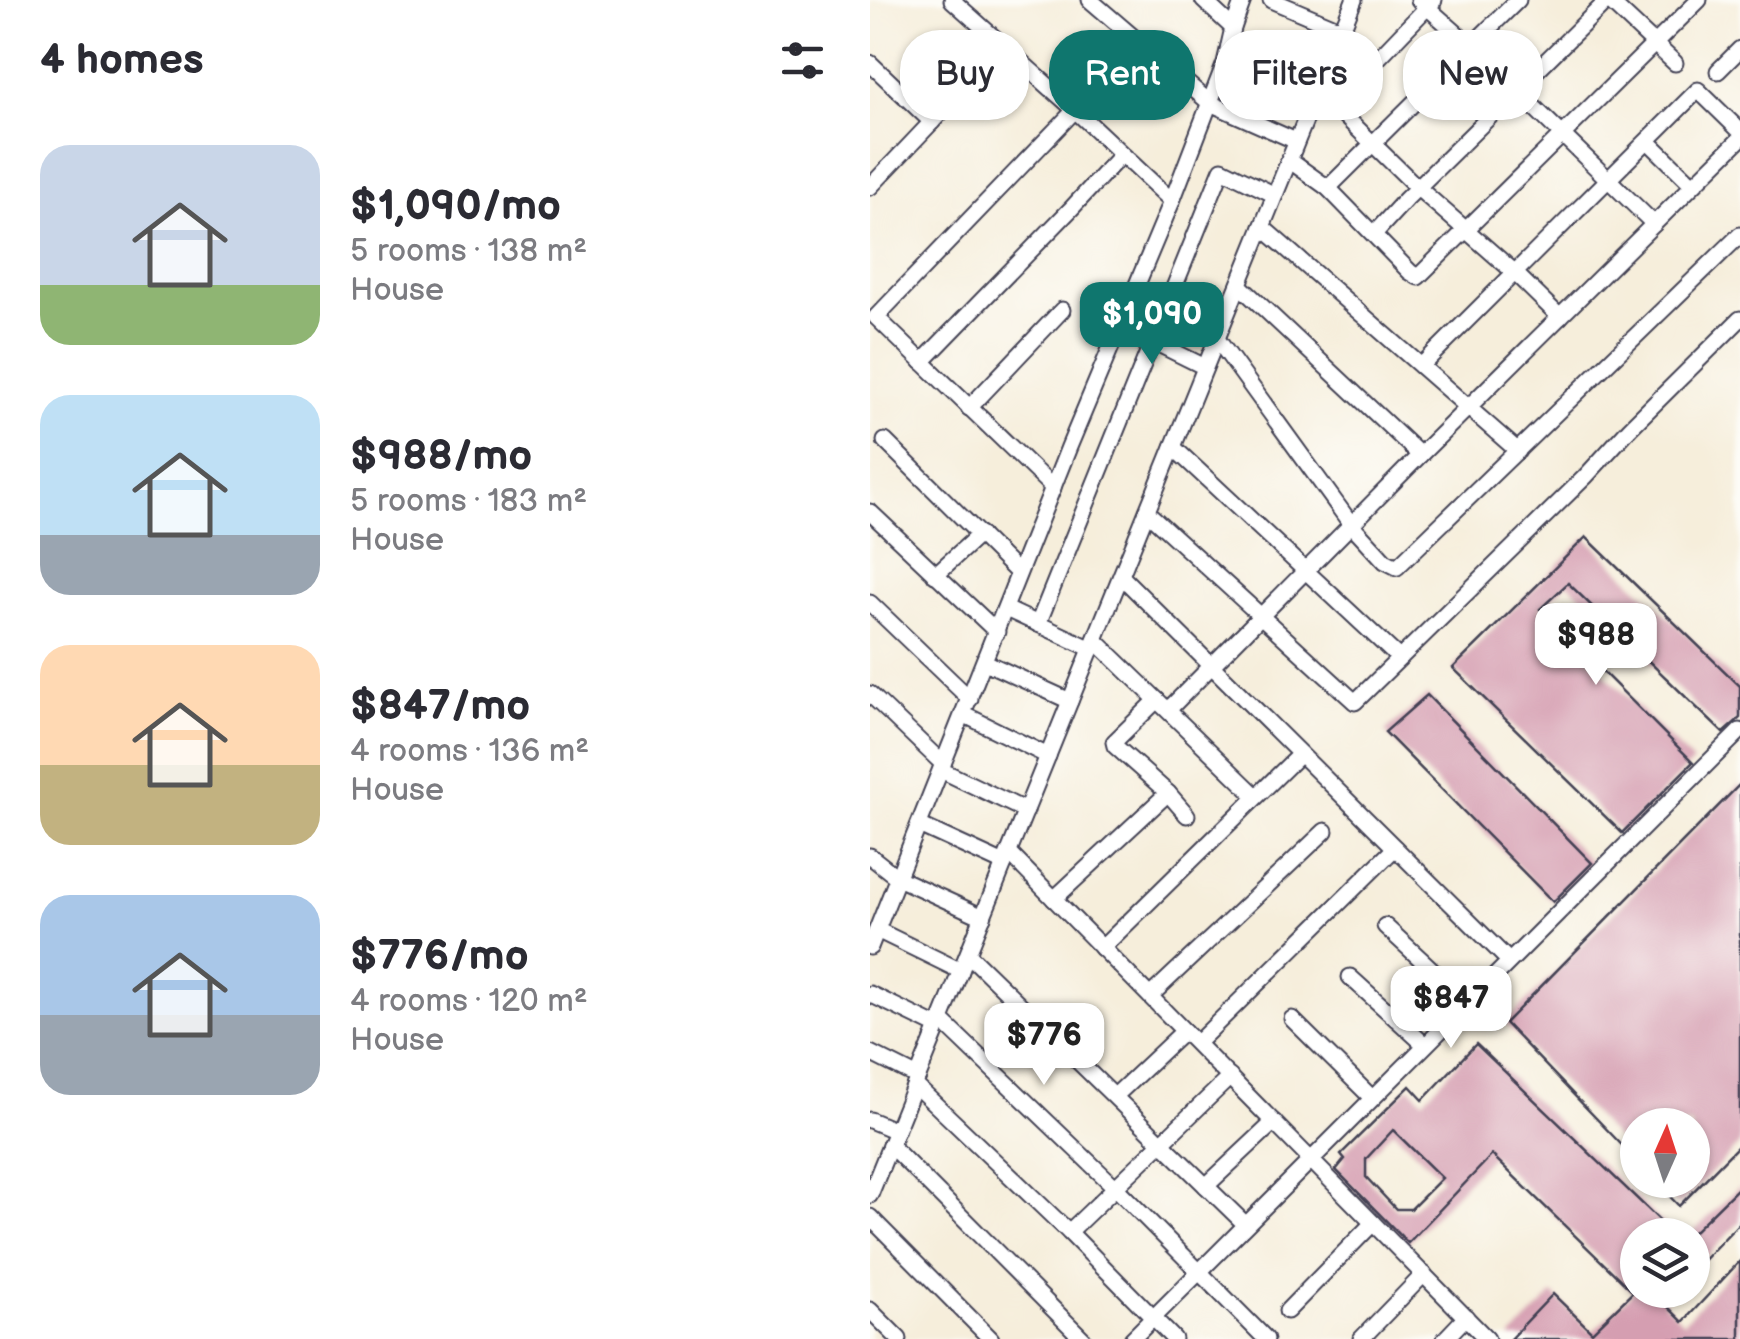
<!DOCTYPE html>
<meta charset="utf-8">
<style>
:root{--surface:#fff;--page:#f2f2f3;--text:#2b2b33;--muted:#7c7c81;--accent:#0f766e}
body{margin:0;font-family:"Balsamiq Sans",sans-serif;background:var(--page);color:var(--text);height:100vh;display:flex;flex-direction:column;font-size:38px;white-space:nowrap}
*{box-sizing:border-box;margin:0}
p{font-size:32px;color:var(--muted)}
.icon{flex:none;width:55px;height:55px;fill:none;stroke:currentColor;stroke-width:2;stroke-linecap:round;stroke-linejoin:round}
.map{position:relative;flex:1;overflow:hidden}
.sheet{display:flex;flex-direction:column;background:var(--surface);width:870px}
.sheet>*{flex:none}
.guide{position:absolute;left:30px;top:30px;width:690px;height:90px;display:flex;gap:20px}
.needle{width:65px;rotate:3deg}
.tools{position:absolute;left:750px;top:1108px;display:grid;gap:20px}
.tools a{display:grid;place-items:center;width:90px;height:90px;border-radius:50%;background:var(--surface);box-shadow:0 2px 8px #0004;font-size:50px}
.price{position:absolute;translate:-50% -85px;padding:0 22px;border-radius:20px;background:#fff;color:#222;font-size:32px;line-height:65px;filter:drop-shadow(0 2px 5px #0008)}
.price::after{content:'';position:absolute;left:50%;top:60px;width:30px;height:22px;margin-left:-15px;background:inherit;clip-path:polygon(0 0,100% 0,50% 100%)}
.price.on{background:var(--accent);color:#fff}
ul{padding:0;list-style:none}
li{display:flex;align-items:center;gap:30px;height:250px;padding:0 40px}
li span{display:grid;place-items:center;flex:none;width:280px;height:200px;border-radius:30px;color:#555}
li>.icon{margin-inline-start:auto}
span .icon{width:120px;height:120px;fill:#fffc;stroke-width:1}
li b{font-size:42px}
h2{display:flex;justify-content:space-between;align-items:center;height:120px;padding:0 40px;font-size:42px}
.chip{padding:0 35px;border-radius:40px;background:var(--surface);box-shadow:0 2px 8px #0004;font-size:35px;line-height:90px}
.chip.on{background:var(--accent);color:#fff}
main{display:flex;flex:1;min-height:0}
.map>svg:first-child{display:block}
.building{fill:#d59eb1;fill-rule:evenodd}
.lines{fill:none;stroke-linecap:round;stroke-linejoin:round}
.minor-casing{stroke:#424153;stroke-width:19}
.minor{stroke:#fff;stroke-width:15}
</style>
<main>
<section class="sheet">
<h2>4 homes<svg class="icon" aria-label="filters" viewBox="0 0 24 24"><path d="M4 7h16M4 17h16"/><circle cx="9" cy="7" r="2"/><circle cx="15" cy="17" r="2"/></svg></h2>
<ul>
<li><span style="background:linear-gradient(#c9d6e8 70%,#8fb573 0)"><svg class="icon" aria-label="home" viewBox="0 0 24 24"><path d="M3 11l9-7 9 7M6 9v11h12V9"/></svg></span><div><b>$1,090/mo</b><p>5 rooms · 138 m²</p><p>House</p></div></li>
<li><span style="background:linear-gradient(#bfe0f5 70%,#9aa5b1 0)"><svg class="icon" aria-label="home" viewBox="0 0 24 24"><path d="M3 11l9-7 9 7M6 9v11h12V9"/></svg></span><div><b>$988/mo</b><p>5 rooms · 183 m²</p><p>House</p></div></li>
<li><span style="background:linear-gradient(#ffd9b3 60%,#c2b280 0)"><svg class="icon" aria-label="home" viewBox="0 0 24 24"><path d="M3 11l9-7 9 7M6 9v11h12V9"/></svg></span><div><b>$847/mo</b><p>4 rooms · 136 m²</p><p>House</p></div></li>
<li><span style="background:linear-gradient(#a9c7e8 60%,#9aa5b1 0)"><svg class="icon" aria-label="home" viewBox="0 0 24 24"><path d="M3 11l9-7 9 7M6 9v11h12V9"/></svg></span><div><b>$776/mo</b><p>4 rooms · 120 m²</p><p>House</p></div></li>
</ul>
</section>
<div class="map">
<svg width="870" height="1339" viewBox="0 0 870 1339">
<rect width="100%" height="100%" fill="#fdfcf7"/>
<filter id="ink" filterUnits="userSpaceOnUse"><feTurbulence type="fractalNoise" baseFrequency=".01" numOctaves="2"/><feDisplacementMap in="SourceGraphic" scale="20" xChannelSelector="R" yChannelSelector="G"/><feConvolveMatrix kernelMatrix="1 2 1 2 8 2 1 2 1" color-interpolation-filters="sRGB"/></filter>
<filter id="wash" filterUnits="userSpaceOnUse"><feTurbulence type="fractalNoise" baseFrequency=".0048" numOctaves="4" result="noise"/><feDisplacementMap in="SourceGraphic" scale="40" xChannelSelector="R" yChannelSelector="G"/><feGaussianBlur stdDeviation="2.25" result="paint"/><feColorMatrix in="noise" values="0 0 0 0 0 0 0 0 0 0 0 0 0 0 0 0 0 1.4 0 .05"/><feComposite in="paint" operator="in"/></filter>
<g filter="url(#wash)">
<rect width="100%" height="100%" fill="#f6eedb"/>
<g id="blocks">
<g class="building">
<path d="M716 537 870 686V718L853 733 698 583 670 609 823 762 752 833 583 668Z"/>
<path d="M557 695 722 863 683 902 515 732Z"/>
<path d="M870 784V1144L809 1206 784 1180H822V1125H768V1162L635 1023Z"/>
<path d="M606 1044 805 1235H768V1290H805L793 1302 813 1322 870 1261V1339H640L683 1294 722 1332 763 1292 622 1155 538 1243 466 1170 475 1159 471 1154 540 1086 553 1100ZM523 1130 572 1178 541 1209H526L496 1177V1159Z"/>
<path d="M870 1186V1222L822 1272V1233Z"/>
</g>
</g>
</g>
<g filter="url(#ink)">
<use href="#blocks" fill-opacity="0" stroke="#424153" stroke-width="2.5"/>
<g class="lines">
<defs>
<g id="minor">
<path d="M82 0 205 110 302 201"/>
<path d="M220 0 340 103 426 141"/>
<path d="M333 0 363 28"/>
<path d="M401 0 472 30"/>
<path d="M549 0 601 46 648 0"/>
<path d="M738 0 805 63"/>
<path d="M359 46 448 90 548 188 644 272 690 317"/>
<path d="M0 63 62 122"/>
<path d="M848 71 870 49"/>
<path d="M463 105 564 0"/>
<path d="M778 141 823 185"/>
<path d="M419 160 458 188 540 272 548 277 829 0"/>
<path d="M0 187 134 46"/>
<path d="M458 188 601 46 784 224"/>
<path d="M392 227 648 451"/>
<path d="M504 234 536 199 738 0"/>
<path d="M369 285 550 455"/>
<path d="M250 325 335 367"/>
<path d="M347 339 481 524 515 561 527 567 870 235"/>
<path d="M52 362 200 210 251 155"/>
<path d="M551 366 828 90 870 131"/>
<path d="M99 408 192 310"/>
<path d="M15 441 148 573"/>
<path d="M303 447 529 658"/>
<path d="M183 488 6 317 205 110"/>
<path d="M0 512 127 632"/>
<path d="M277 512 485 702 715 477 760 428 870 319"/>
<path d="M65 575 110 534"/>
<path d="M251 576 639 961"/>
<path d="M0 603 100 699"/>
<path d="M136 609 222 649"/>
<path d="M168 624 352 169 405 195"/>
<path d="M225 640 386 796"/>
<path d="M115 662 200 701"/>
<path d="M0 694 73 764"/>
<path d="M298 710 550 455 870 139"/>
<path d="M93 714 178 756"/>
<path d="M71 770 156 811"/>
<path d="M298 793 317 815"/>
<path d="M49 825 134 864"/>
<path d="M139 853 617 1339"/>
<path d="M0 856 28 878 113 917"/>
<path d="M184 899 298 793 245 746 244 742 287 700"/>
<path d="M515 926 598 1003"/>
<path d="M7 930 91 971"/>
<path d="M0 947 199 447 302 201 355 63 363 28 373 0"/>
<path d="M232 948 430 754"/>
<path d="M99 955 375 1224"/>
<path d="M480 977 555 1045"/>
<path d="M0 994 68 1027"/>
<path d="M280 996 455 831"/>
<path d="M422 1019 502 1098"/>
<path d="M71 1020 246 1188 396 1339"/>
<path d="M327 1043 525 848"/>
<path d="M0 1053 48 1077"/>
<path d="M46 1086 199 1232 304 1339"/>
<path d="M245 1096 314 1031"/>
<path d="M0 1120 26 1131"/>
<path d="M20 1145 213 1339"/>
<path d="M336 1186 404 1122"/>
<path d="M0 1195 484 0"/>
<path d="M0 1217 121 1339"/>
<path d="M199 1232 360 1077"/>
<path d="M0 1310 29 1339"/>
<path d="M417 1311 503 1223"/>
<path d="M262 1339 870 731"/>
<path d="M491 1339 554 1274"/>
<path d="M575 1339 596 1317"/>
</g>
</defs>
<use href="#minor" class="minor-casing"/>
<use href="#minor" class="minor"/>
</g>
</g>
</svg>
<div class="tools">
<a><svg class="needle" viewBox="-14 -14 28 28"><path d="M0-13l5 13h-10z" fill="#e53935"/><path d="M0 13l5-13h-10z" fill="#7c7c81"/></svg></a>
<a><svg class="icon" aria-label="layers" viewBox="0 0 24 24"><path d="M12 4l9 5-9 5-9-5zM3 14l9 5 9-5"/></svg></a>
</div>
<b class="price on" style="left:282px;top:367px">$1,090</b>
<b class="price" style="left:726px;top:688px">$988</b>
<b class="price" style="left:581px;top:1051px">$847</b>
<b class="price" style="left:174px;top:1088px">$776</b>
<div class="guide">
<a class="chip">Buy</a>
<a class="chip on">Rent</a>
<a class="chip">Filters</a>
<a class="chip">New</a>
</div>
</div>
</main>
